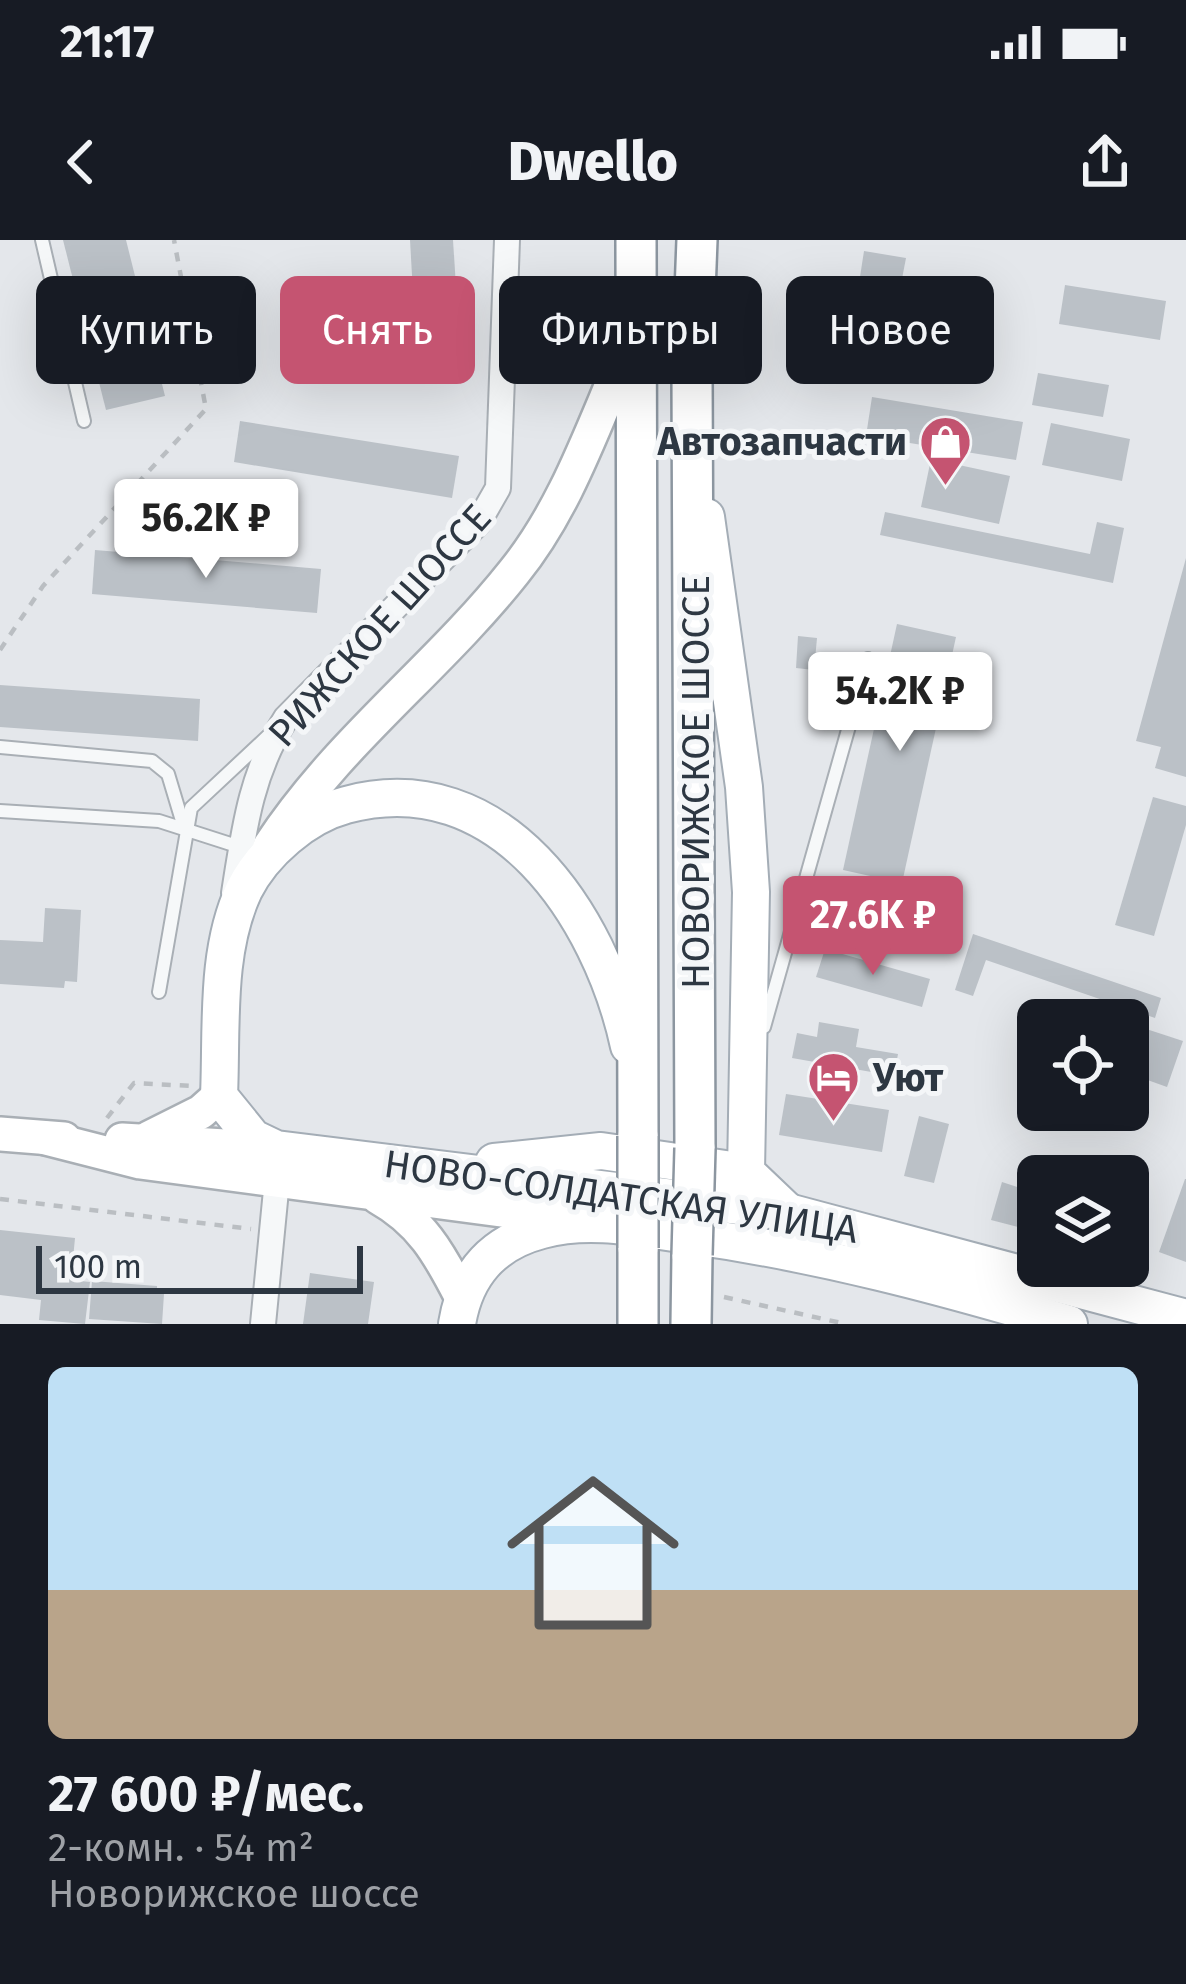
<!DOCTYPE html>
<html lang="ru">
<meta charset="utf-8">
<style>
:root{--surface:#171b24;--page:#242831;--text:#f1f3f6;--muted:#9ea1a6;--line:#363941;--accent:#c55471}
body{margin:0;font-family:"Fira Sans",sans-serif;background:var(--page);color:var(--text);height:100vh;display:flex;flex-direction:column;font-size:45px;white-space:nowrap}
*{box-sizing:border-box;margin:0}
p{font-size:39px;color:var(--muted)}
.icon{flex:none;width:66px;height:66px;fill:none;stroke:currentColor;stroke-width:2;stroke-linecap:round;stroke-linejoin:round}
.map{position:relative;height:1084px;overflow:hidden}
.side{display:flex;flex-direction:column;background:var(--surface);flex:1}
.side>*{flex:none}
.guide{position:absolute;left:36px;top:36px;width:1116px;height:108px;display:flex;gap:24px}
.controls{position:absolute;left:1017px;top:759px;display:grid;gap:24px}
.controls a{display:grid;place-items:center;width:132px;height:132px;border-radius:18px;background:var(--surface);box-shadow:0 12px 48px #0002;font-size:60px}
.scale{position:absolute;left:36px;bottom:30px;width:327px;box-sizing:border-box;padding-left:12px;border:6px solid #2d3742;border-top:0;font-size:33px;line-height:42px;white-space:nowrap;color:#2d3742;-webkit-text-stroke:9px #f4f6f8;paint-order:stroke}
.price{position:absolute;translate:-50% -102px;padding:0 27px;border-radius:12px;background:#fff;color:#222;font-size:39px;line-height:78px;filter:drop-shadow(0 3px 6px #0008)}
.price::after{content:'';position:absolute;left:50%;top:72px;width:36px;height:27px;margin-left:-18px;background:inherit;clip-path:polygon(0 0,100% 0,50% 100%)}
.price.current{background:var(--accent);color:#fff}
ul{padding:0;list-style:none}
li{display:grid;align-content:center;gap:24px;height:636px;padding:0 48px}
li+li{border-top:3px solid var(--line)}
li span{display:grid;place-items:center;height:372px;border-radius:18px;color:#555}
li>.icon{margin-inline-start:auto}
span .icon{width:216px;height:216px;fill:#fffc;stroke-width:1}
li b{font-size:51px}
.tag{padding:0 42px;border-radius:18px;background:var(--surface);box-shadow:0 12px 48px #0002;font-size:42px;line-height:108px}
.tag.current{background:var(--accent);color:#fff}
.status{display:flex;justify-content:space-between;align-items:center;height:84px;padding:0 60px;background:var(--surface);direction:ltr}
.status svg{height:33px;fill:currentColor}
header{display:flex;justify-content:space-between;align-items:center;height:156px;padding:0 48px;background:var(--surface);font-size:54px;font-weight:800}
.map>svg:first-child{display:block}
.building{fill:#bbc1c7}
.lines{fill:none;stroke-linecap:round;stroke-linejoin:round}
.service-casing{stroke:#a9afb5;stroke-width:16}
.minor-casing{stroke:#a9afb5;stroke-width:28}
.secondary-casing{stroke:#a9afb5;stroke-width:38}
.primary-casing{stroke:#a4adb6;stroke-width:40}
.trunk-casing{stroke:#8c96a0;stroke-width:44}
.path{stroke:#babec2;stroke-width:4.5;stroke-dasharray:9 9;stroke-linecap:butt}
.service{stroke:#f6f8f9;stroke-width:12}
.minor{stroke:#f6f8f9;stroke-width:24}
.secondary{stroke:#fff;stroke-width:33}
.primary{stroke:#fff;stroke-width:36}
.trunk{stroke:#fff;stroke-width:39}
.trunk-bridge-casing{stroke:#8c96a0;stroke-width:44;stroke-linecap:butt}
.trunk-bridge{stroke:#fff;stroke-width:39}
.labels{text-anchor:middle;stroke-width:10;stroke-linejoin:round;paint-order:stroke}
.poi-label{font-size:39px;font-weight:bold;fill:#2d3742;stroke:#f4f6f8;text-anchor:end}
.street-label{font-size:39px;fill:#2d3742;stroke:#f4f6f8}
</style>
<div class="status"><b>21:17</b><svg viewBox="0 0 49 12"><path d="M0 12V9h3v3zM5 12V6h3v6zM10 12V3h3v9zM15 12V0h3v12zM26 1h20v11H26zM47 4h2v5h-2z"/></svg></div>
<header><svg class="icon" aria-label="back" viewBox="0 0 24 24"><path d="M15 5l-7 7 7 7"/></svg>Dwello<svg class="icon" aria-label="share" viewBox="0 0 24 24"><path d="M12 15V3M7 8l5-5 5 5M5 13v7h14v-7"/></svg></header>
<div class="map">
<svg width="1186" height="1084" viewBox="0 0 1186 1084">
<rect width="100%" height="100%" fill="#e4e7eb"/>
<g class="building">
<path d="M63 0H126L165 156 106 170Z"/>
<path d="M410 0H453L462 138 418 141Z"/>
<path d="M864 11 906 18 901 44 860 37Z"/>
<path d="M1065 45 1166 61 1160 100 1059 84Z"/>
<path d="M873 54 903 61 890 116 860 109Z"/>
<path d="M1038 133 1109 145 1103 177 1032 165Z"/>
<path d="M872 157 1023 182 1016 220 866 196Z"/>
<path d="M240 181 459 216 452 258 234 222Z"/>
<path d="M1051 183 1130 199 1122 241 1042 225Z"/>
<path d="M931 219 1010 236 999 284 921 267Z"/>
<path d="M885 272 1090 314 1097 282 1124 288 1113 343 880 295Z"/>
<path d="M95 310 321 329 317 373 92 354Z"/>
<path d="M1186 318V537L1155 528 1161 507 1136 501Z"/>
<path d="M897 384 956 397 902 643 843 630Z"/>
<path d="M798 396 817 398 814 430 796 428Z"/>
<path d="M0 445 200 459 198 501 0 487Z"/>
<path d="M1153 557 1186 566V585L1154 696 1115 685Z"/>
<path d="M45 668 81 670 77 742 65 741 64 748 0 744V700L43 702Z"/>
<path d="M973 694 1161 758 1155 778 986 720 973 756 955 750Z"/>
<path d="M825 709 930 739 922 767 816 737Z"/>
<path d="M819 782 859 789 856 807 898 814 894 836 792 818 797 793 817 797Z"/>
<path d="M1128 783 1183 801 1167 847 1128 833Z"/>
<path d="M786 854 889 870 882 912 779 895Z"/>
<path d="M919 876 949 884 934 943 904 936Z"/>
<path d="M1185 939H1186V1022L1159 1012Z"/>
<path d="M1002 942 1038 954V992L991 980Z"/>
<path d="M0 990 75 998 71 1040 90 1042 85 1084 39 1080 41 1060 0 1055Z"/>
<path d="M310 1033 374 1042 368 1084H303Z"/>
<path d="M92 1041 157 1046V1053L164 1054 162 1084 89 1079Z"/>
</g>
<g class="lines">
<defs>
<g id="service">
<path d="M42 0 84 181"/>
<path d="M0 507 152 521 168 534 183 584"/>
<path d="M0 571 159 581 240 607"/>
<path d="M159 752 191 568 268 496"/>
<path d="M764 787 868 419"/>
</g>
<g id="minor">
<path d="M234 653C244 589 251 533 286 478L478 283 498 248 507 0"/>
<path d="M263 1084 277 940"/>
</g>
<g id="secondary">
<path d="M270 606C338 502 438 428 514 332 570 263 597 174 634 94"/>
<path d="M0 894 64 899"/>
<path d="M46 898 140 922 577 980"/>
<path d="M149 898 201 872 219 856"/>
<path d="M122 900 276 909"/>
<path d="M378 957C421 981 439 1013 461 1056"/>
</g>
<g id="primary">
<path d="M706 277 744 547 751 652 746 932 788 972"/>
<path d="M629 806C601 676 500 523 346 565 305 576 263 612 244 650 215 712 222 788 219 856L253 898 276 909 788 972 1186 1078"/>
<path d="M494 922 601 911 746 932"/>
<path d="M457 1084C465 1035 492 1003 542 990 590 977 638 988 687 995 818 1013 942 1046 1069 1084"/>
</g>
<g id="trunk">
<path d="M636 0 638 896"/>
<path d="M695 908 692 130 697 0"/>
<path d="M638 1008V1084"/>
<path d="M691 1084 692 1015"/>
</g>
</defs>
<use href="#service" class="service-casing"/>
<use href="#minor" class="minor-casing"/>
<use href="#secondary" class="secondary-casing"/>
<use href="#primary" class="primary-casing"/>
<use href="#trunk" class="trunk-casing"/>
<g class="path">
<path d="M0 410 43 346 206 169 174 0"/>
<path d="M107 878 134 843 192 846"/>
<path d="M0 959 251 989"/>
<path d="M724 1057 846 1084"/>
</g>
<use href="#service" class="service"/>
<use href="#minor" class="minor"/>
<use href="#secondary" class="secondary"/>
<use href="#primary" class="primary"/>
<use href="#trunk" class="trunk"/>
<defs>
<g id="trunk-bridge">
<path d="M638 896V1008"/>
<path d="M692 1015 695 908"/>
</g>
</defs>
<use href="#trunk-bridge" class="trunk-bridge-casing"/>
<use href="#trunk-bridge" class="trunk-bridge"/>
</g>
<defs>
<symbol id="shop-pin" viewBox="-11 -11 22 30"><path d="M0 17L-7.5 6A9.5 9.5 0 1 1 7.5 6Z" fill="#c55471" stroke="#f4f6f8"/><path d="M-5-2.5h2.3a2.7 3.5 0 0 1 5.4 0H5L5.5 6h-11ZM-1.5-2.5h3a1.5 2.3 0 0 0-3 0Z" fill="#fff"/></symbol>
<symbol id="hotel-pin" viewBox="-11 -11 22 30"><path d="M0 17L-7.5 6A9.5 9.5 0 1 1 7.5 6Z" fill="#c55471" stroke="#f4f6f8"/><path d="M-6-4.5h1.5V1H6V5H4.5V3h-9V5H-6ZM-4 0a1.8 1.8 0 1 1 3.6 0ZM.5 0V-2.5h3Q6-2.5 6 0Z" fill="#fff"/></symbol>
</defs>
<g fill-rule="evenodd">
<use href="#shop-pin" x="916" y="172" width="59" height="81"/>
<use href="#hotel-pin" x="804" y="808" width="59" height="81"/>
</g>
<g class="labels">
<g class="poi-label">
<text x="907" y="215">Автозапчасти</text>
<text x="873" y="851" text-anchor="start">Уют</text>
</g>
<g class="street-label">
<text transform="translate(379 385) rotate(-48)" y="14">РИЖСКОЕ ШОССЕ</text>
<text transform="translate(695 542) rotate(-90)" y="14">НОВОРИЖСКОЕ ШОССЕ</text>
<text transform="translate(621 956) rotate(8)" y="14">НОВО-СОЛДАТСКАЯ УЛИЦА</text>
</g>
</g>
</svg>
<div class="controls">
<a><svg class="icon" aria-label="locate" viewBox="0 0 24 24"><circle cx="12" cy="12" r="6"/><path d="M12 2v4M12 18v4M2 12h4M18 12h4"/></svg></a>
<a><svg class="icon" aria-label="layers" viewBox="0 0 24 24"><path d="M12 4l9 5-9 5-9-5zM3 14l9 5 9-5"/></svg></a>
</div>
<div class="scale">100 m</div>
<b class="price" style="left:206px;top:341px">56.2K ₽</b>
<b class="price" style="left:900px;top:514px">54.2K ₽</b>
<b class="price current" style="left:873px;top:738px">27.6K ₽</b>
<div class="guide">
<a class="tag">Купить</a>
<a class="tag current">Снять</a>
<a class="tag">Фильтры</a>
<a class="tag">Новое</a>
</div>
</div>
<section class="side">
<ul>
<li><span style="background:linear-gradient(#bfe0f5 60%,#b9a48a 0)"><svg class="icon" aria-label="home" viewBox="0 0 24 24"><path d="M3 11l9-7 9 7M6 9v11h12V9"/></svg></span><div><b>27 600 ₽/мес.</b><p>2-комн. · 54 m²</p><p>Новорижское шоссе</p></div></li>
</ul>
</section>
